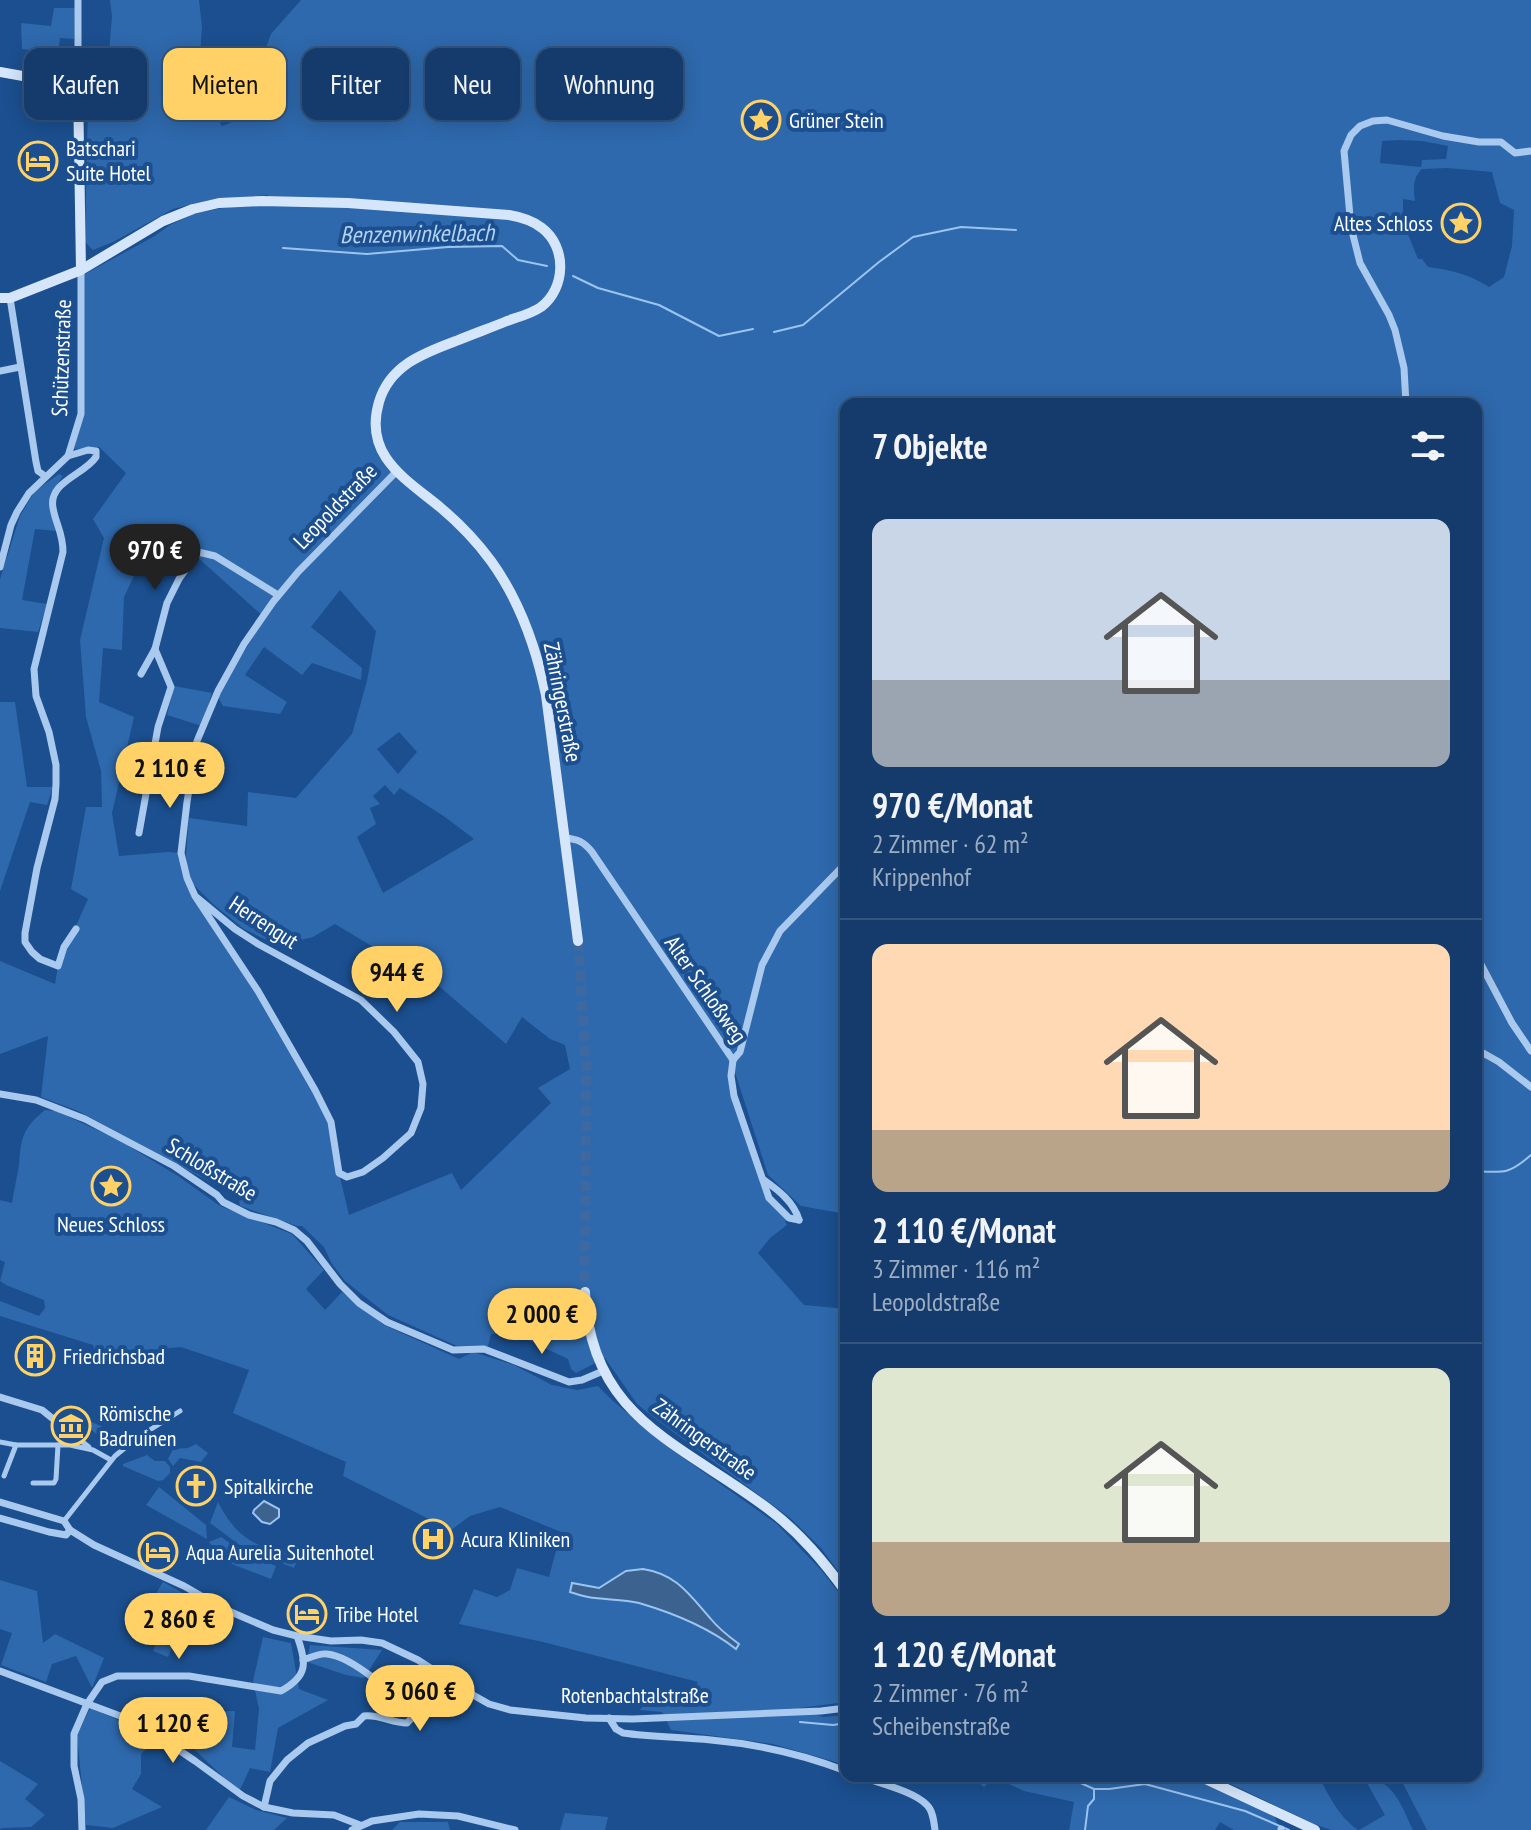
<!DOCTYPE html>
<html lang="de">
<meta charset="utf-8">
<style>
:root{--surface:#143b6b;--page:#1d4271;--text:#f1f3f6;--muted:#9dadc1;--line:#33557e;--accent:#ffd166}
body{margin:0;font-family:"PT Sans Narrow",sans-serif;background:var(--page);color:var(--text);height:100vh;display:flex;flex-direction:column;font-size:30px;white-space:nowrap}
*{box-sizing:border-box;margin:0}
p{font-size:26px;color:var(--muted)}
.icon{flex:none;width:44px;height:44px;fill:none;stroke:currentColor;stroke-width:2;stroke-linecap:round;stroke-linejoin:round}
.map{position:relative;flex:1;overflow:hidden}
.panel{position:absolute;left:840px;top:398px;width:642px;height:1384px;display:flex;flex-direction:column;background:var(--surface);border-radius:16px;box-shadow:0 4px 20px #0003,0 0 0 2px var(--line)}
.panel>*{flex:none}
.guide{position:absolute;left:24px;top:48px;width:696px;height:72px;display:flex;gap:16px}
.price{position:absolute;translate:-50% -68px;padding:0 18px;border-radius:28px;background:var(--accent);color:#111;font-size:26px;line-height:52px;filter:drop-shadow(0 2px 4px #0008)}
.price::after{content:'';position:absolute;left:50%;top:48px;width:24px;height:18px;margin-left:-12px;background:inherit;clip-path:polygon(0 0,100% 0,50% 100%)}
.price.current{background:#222;color:#fff}
ul{padding:0;list-style:none}
li{display:grid;align-content:center;gap:16px;height:424px;padding:0 32px}
li+li{border-top:2px solid var(--line)}
li span{display:grid;place-items:center;height:248px;border-radius:16px;color:#555}
li>.icon{margin-inline-start:auto}
span .icon{width:144px;height:144px;fill:#fffc;stroke-width:1}
li b{font-size:34px}
h2{display:flex;justify-content:space-between;align-items:center;height:96px;padding:0 32px;font-size:34px}
.chip{padding:0 28px;border-radius:16px;background:var(--surface);box-shadow:0 4px 20px #0003,0 0 0 2px var(--line);font-size:28px;line-height:72px}
.chip.current{background:var(--accent);color:#111}
.map>svg:first-child{display:block}
.green{fill:#2e69ad;fill-rule:evenodd}
.water{fill:#3c6290;stroke:#9cc4f0;stroke-width:2}
.lines{fill:none;stroke-linecap:round;stroke-linejoin:round}
.stream{stroke:#9cc4f0;stroke-width:2}
.secondary-tunnel{stroke:#3d69a0;stroke-width:10;stroke-dasharray:10 5;stroke-linecap:butt}
.pedestrian{stroke:#a9c9ee;stroke-width:5}
.minor{stroke:#a9c9ee;stroke-width:7}
.secondary{stroke:#d6e6fa;stroke-width:10}
.labels{text-anchor:middle;stroke-width:8;stroke-linejoin:round;paint-order:stroke}
.poi-label{font-size:22px;fill:#fff;stroke:#1b4f8f;text-anchor:start}
.street-label{font-size:22px;fill:#fff;stroke:#1b4f8f}
.water-label{font-size:24px;font-style:italic;fill:#b5d3f5;stroke:#1b4f8f}
</style>
<div class="map">
<svg width="1531" height="1830" viewBox="0 0 1531 1830">
<rect width="100%" height="100%" fill="#1b4f8f"/>
<g class="green">
<path d="M110 0H199L202 27 199 68 205 96 222 126 232 122 230 97 258 70 271 34 301 0H1531V1830H1427L1399 1776H1476V404H846V1214L801 1206 768 1175 733 1066 731 1076 769 1198 789 1218 785 1221 787 1225 770 1238 758 1253 804 1305 846 1309V1582L821 1548 789 1517 657 1420 637 1404 605 1358 576 1373 571 1369 568 1359 513 1333 491 1334 488 1346H457L388 1315 345 1281 332 1264 324 1247 302 1226H297L240 1206 239 1201 244 1199 245 1192 212 1183 78 1111 41 1097 48 1036 0 1054V961L55 984 58 966 88 899 71 889 86 807H102L101 771 86 717 80 640 104 538 93 519 126 473 99 447 74 449 83 415V275L153 237 170 225 196 213 229 207 272 205 268 195 210 200 173 209 113 242 93 250 85 242 88 101 106 91 112 16ZM1399 140 1422 141 1448 146 1446 159 1422 160 1421 167 1380 163 1382 141ZM1447 168 1492 172 1500 203 1514 210 1512 246 1504 277 1489 287C1468 274 1452 270 1428 267L1422 259H1418L1403 222V199L1415 201C1413 189 1413 177 1422 169ZM157 528 185 546 265 618 234 668 218 697 223 706 280 714 287 702 245 675 264 647 302 675 312 663 361 680 362 668 311 627 340 590 376 631 367 681 352 734 296 798 248 792 247 826 189 818 186 854 187 872 181 853 168 852 119 856 112 813 134 717 99 702 103 648 122 650 124 597ZM399 732 417 752 398 774 377 749ZM385 785 394 795 400 788 445 817 474 839 383 893 357 837 376 824 370 808 380 804 373 796ZM190 881 213 904 244 929 285 949 292 942 313 937 335 924 440 987 506 1044 522 1017 550 1039 565 1045 570 1069 538 1088 551 1103 461 1190 452 1173 349 1215 339 1173 331 1122 258 991Z"/>
<path d="M54 8H75L74 39 60 38 58 53 22 49 21 23 51 26Z"/>
<path d="M59 474 63 476 50 494 56 531 35 529 22 600 47 604 38 632 0 628V579L20 516 35 491Z"/>
<path d="M174 686 212 693 202 726 167 715Z"/>
<path d="M0 702H15L27 787H53L47 805 30 802 0 891Z"/>
<path d="M45 1110 56 1111 117 1139 178 1176 220 1206 292 1234 324 1270 306 1289 325 1310 342 1292 384 1325 459 1359 473 1352 514 1365 552 1385 577 1390 598 1386 612 1400 665 1445 777 1524 822 1571 846 1602V1702L799 1708 823 1717 846 1715V1765L773 1744 671 1730 662 1712 640 1710 647 1701 684 1705 698 1682 543 1642 459 1624 474 1589 497 1597 510 1590 517 1568 549 1577 561 1532 500 1507 470 1516 451 1530 343 1476 346 1462 233 1413 249 1370 181 1347 96 1355 93 1345 0 1316V1301L39 1316 45 1308 44 1300 6 1285 0 1281 5 1262 0 1260V1200L12 1203C14 1190 17 1177 19 1165 21 1137 23 1128 45 1110Z"/>
<path d="M69 1412 130 1439 114 1448Z"/>
<path d="M196 1444 208 1453 201 1462 180 1458 173 1466 168 1459 173 1449 188 1448Z"/>
<path d="M147 1455 155 1461H165L170 1467V1473L163 1480 158 1481 123 1466V1464Z"/>
<path d="M159 1487 206 1525 207 1539 146 1505Z"/>
<path d="M218 1502C236 1538 262 1556 303 1547L294 1568 245 1549 210 1523Z"/>
<path d="M221 1537 243 1552 276 1566 271 1579 224 1561 209 1542Z"/>
<path d="M0 1580 37 1591 43 1643 55 1634 104 1658 92 1688 76 1656 52 1664 46 1682 1 1665 12 1633 0 1629Z"/>
<path d="M163 1582 208 1607 193 1628 149 1605Z"/>
<path d="M164 1625 179 1631 168 1657 153 1651Z"/>
<path d="M263 1637 291 1643 299 1689 328 1700 278 1728 270 1772 250 1768 239 1792 195 1750 136 1713 235 1711 232 1747 255 1750 259 1709 253 1681Z"/>
<path d="M310 1645 382 1650 364 1678 346 1675 307 1662Z"/>
<path d="M90 1708 121 1721 155 1740 141 1754V1774L132 1789 162 1807 113 1828 86 1825 77 1736Z"/>
<path d="M0 1761 38 1784 25 1799 45 1815 31 1827 1 1828 0 1830Z"/>
<path d="M971 1776H1186L1219 1788 1274 1815 1280 1830H1234L1220 1822 1215 1830H1069L1074 1802 1024 1791 994 1777 984 1787Z"/>
<path d="M1214 1776H1319C1328 1795 1339 1817 1358 1830H1331L1314 1824Z"/>
<path d="M1363 1776C1394 1780 1401 1805 1413 1830H1359L1385 1815Z"/>
<path d="M229 1797 256 1810 287 1818 274 1830H206Z"/>
<path d="M565 1813 608 1817 605 1830H560Z"/>
<path d="M400 1822H448L450 1830H392Z"/>
</g>
<g class="water">
<path d="M264 1501 279 1509V1517L270 1524 262 1522 253 1513 254 1510Z"/>
<path d="M643 1569C676 1574 689 1594 710 1618 718 1628 728 1636 739 1644L736 1649C708 1627 673 1613 639 1603 622 1599 605 1600 588 1597 582 1596 576 1594 570 1592L572 1583 599 1588 626 1571Z"/>
</g>
<g class="lines">
<g class="stream">
<path d="M283 248 367 254 448 247 502 246 518 260 547 266"/>
<path d="M573 276 598 288 659 305 719 336 753 329"/>
<path d="M774 332 803 325 879 262 913 237 961 227 1016 230"/>
<path d="M1476 1171C1504 1173 1509 1174 1531 1155"/>
<path d="M800 1722 833 1725 846 1723"/>
<path d="M1065 1776 1094 1789H1109L1145 1784 1245 1811 1289 1830"/>
<path d="M1085 1830 1088 1806 1094 1799V1790"/>
</g>
<path class="secondary-tunnel" d="M578 941 586 1065 585 1292"/>
<g class="pedestrian">
<path d="M62 1426 89 1447"/>
<path d="M0 1442 16 1445H70L93 1450 111 1460"/>
<path d="M4 1476 16 1445"/>
<path d="M33 1483H54L56 1479 58 1445"/>
<path d="M64 1521 115 1456 137 1438 180 1411"/>
</g>
<g class="minor">
<path d="M78 0V86"/>
<path d="M10 298 36 462 38 471 45 476"/>
<path d="M0 371 20 367"/>
<path d="M1406 404 1404 368 1395 330 1389 315 1360 263 1351 227 1344 151 1351 135 1360 126 1373 121 1387 120 1443 136 1479 142H1501L1515 153 1531 151"/>
<path d="M68 456 88 450 96 451V457C84 475 48 482 53 508 56 525 63 533 63 552L34 669 36 696 49 732 56 765V784L55 799 37 868 25 933V942L32 952 40 959 58 966 64 947 76 929"/>
<path d="M0 567 11 525 17 512 29 493 68 456 81 414V270"/>
<path d="M141 674 155 649 167 603 179 579 198 552 215 556 278 595"/>
<path d="M139 833 158 727 171 687 155 649"/>
<path d="M565 838C578 839 584 842 592 852L733 1060"/>
<path d="M195 896 235 929 258 944 361 1000 394 1032 418 1062 423 1084 421 1108 411 1133 383 1158 363 1172 347 1177 339 1173 331 1122 315 1090 258 991 195 896 187 878 181 853 187 802 197 741 218 691 244 644 273 602 298 572 396 472"/>
<path d="M1476 955 1512 1023 1531 1051"/>
<path d="M1476 1049 1499 1062 1531 1087"/>
<path d="M733 1060 740 1052 762 965 780 931 846 863"/>
<path d="M733 1060 731 1076 734 1096 769 1198 789 1218 799 1220"/>
<path d="M0 1094 36 1100 85 1119 174 1166 217 1195 223 1202 249 1215 276 1222 294 1230 307 1241 340 1284 359 1303 387 1322 453 1350 484 1349 569 1382 582 1380 603 1371"/>
<path d="M764 1180C778 1190 794 1202 799 1220"/>
<path d="M0 1397 42 1410 62 1426"/>
<path d="M0 1502 64 1521 70 1530 94 1545 184 1586 224 1609 273 1630 297 1636 331 1641 361 1640 382 1643 418 1660 466 1691 489 1704 510 1710 586 1718 633 1719 821 1711 846 1708"/>
<path d="M0 1518 49 1532 66 1535 70 1530"/>
<path d="M0 1671 123 1717 148 1729 195 1761 243 1796 264 1807 293 1813 334 1815 360 1825"/>
<path d="M609 1718 616 1729 623 1733C652 1737 682 1737 711 1740 756 1744 804 1755 846 1771"/>
<path d="M860 1776C878 1783 914 1791 927 1805 933 1811 934 1822 935 1830"/>
<path d="M264 1807 270 1781 287 1760 308 1743 345 1726 356 1724 364 1716C379 1714 392 1723 407 1723L412 1718C401 1697 351 1656 327 1654 320 1653 311 1657 303 1660"/>
<path d="M1281 1829V1830"/>
<path d="M82 1830 81 1799 74 1766V1734L87 1704 102 1682 117 1676H189L281 1691C308 1676 307 1663 297 1636"/>
<path d="M352 1830 372 1821 419 1814 458 1816 515 1830"/>
</g>
<g class="secondary">
<path d="M0 72 78 86 81 270"/>
<path d="M0 298H10L81 270 163 221 193 209 219 203 262 201 348 203 509 215C521 217 532 220 542 228 567 247 566 288 541 307 531 314 518 317 507 321 490 328 473 334 456 341 424 353 390 365 379 402 363 456 406 479 441 508 460 524 477 542 491 561 520 601 536 647 546 695L578 941"/>
<path d="M585 1292C590 1420 684 1444 771 1511 801 1534 824 1562 846 1592"/>
<path d="M1199 1776 1315 1830"/>
</g>
</g>
<defs>
<symbol id="sight-ring" viewBox="-11 -11 22 22"><circle r="9.5" fill="#1b4f8f" stroke="#ffd166" stroke-width="1.5"/><path d="M0-6L1.8-2.2L6-1.7L2.9 1.2L3.7 5.4L0 3.3L-3.7 5.4L-2.9 1.2L-6-1.7L-1.8-2.2Z" fill="#ffd166"/></symbol>
<symbol id="hotel-ring" viewBox="-11 -11 22 22"><circle r="9.5" fill="#1b4f8f" stroke="#ffd166" stroke-width="1.5"/><path d="M-6-4.5h1.5V1H6V5H4.5V3h-9V5H-6ZM-4 0a1.8 1.8 0 1 1 3.6 0ZM.5 0V-2.5h3Q6-2.5 6 0Z" fill="#ffd166"/></symbol>
<symbol id="building-ring" viewBox="-11 -11 22 22"><circle r="9.5" fill="#1b4f8f" stroke="#ffd166" stroke-width="1.5"/><path d="M-4-6H4V6H1V3H-1V6H-4ZM-2.5-4.3h1.7v1.8h-1.7ZM.8-4.3h1.7v1.8H.8ZM-2.5-1h1.7V.8h-1.7ZM.8-1h1.7V.8H.8Z" fill="#ffd166"/></symbol>
<symbol id="museum-ring" viewBox="-11 -11 22 22"><circle r="9.5" fill="#1b4f8f" stroke="#ffd166" stroke-width="1.5"/><path d="M0-6L6-3V-2H-6V-3ZM-5-1h2V3h-2ZM-1-1h2V3h-2ZM3-1h2V3H3ZM-6 4H6V6H-6Z" fill="#ffd166"/></symbol>
<symbol id="church-ring" viewBox="-11 -11 22 22"><circle r="9.5" fill="#1b4f8f" stroke="#ffd166" stroke-width="1.5"/><path d="M-1.2-6h2.4v3.5h3.3v2.4h-3.3V6h-2.4V-.1h-3.3v-2.4h3.3Z" fill="#ffd166"/></symbol>
<symbol id="hospital-ring" viewBox="-11 -11 22 22"><circle r="9.5" fill="#1b4f8f" stroke="#ffd166" stroke-width="1.5"/><path d="M-5-5h3v3.5h4V-5h3V5h-3V1.5h-4V5h-3Z" fill="#ffd166"/></symbol>
</defs>
<g fill-rule="evenodd">
<use href="#sight-ring" x="739" y="98" width="44" height="44"/>
<use href="#hotel-ring" x="16" y="139" width="44" height="44"/>
<use href="#sight-ring" x="1439" y="201" width="44" height="44"/>
<use href="#sight-ring" x="89" y="1164" width="44" height="44"/>
<use href="#building-ring" x="13" y="1334" width="44" height="44"/>
<use href="#museum-ring" x="49" y="1404" width="44" height="44"/>
<use href="#church-ring" x="174" y="1464" width="44" height="44"/>
<use href="#hospital-ring" x="411" y="1517" width="44" height="44"/>
<use href="#hotel-ring" x="136" y="1530" width="44" height="44"/>
<use href="#hotel-ring" x="285" y="1592" width="44" height="44"/>
</g>
<g class="labels">
<g class="poi-label">
<text x="789" y="128">Grüner Stein</text>
<text x="66" y="156">Batschari<tspan x="66" dy="25">Suite Hotel</tspan></text>
<text x="1433" y="231" text-anchor="end">Altes Schloss</text>
<text x="111" y="1232" text-anchor="middle">Neues Schloss</text>
<text x="63" y="1364">Friedrichsbad</text>
<text x="99" y="1421">Römische<tspan x="99" dy="25">Badruinen</tspan></text>
<text x="224" y="1494">Spitalkirche</text>
<text x="461" y="1547">Acura Kliniken</text>
<text x="186" y="1560">Aqua Aurelia Suitenhotel</text>
<text x="335" y="1622">Tribe Hotel</text>
</g>
<g class="street-label">
<text transform="translate(61 358) rotate(-88)" y="8">Schützenstraße</text>
<text transform="translate(335 506) rotate(-46)" y="8">Leopoldstraße</text>
<text transform="translate(563 702) rotate(79)" y="8">Zähringerstraße</text>
<text transform="translate(264 922) rotate(33)" y="8">Herrengut</text>
<text transform="translate(706 989) rotate(55)" y="8">Alter Schloßweg</text>
<text transform="translate(212 1169) rotate(31)" y="8">Schloßstraße</text>
<text transform="translate(705 1439) rotate(36)" y="8">Zähringerstraße</text>
<text x="635" y="1703">Rotenbachtalstraße</text>
</g>
<g class="water-label">
<text transform="translate(417 234) rotate(-1)" y="8">Benzenwinkelbach</text>
</g>
</g>
</svg>
<b class="price current" style="left:155px;top:592px">970 €</b>
<b class="price" style="left:170px;top:810px">2 110 €</b>
<b class="price" style="left:397px;top:1014px">944 €</b>
<b class="price" style="left:542px;top:1356px">2 000 €</b>
<b class="price" style="left:179px;top:1661px">2 860 €</b>
<b class="price" style="left:420px;top:1733px">3 060 €</b>
<b class="price" style="left:173px;top:1765px">1 120 €</b>
<div class="guide">
<a class="chip">Kaufen</a>
<a class="chip current">Mieten</a>
<a class="chip">Filter</a>
<a class="chip">Neu</a>
<a class="chip">Wohnung</a>
</div>
<section class="panel">
<h2>7 Objekte<svg class="icon" aria-label="filters" viewBox="0 0 24 24"><path d="M4 7h16M4 17h16"/><circle cx="9" cy="7" r="2"/><circle cx="15" cy="17" r="2"/></svg></h2>
<ul>
<li><span style="background:linear-gradient(#c9d6e8 65%,#9aa5b1 0)"><svg class="icon" aria-label="home" viewBox="0 0 24 24"><path d="M3 11l9-7 9 7M6 9v11h12V9"/></svg></span><div><b>970 €/Monat</b><p>2 Zimmer · 62 m²</p><p>Krippenhof</p></div></li>
<li><span style="background:linear-gradient(#ffd9b3 75%,#b9a48a 0)"><svg class="icon" aria-label="home" viewBox="0 0 24 24"><path d="M3 11l9-7 9 7M6 9v11h12V9"/></svg></span><div><b>2 110 €/Monat</b><p>3 Zimmer · 116 m²</p><p>Leopoldstraße</p></div></li>
<li><span style="background:linear-gradient(#dfe7d0 70%,#b9a48a 0)"><svg class="icon" aria-label="home" viewBox="0 0 24 24"><path d="M3 11l9-7 9 7M6 9v11h12V9"/></svg></span><div><b>1 120 €/Monat</b><p>2 Zimmer · 76 m²</p><p>Scheibenstraße</p></div></li>
</ul>
</section>
</div>
